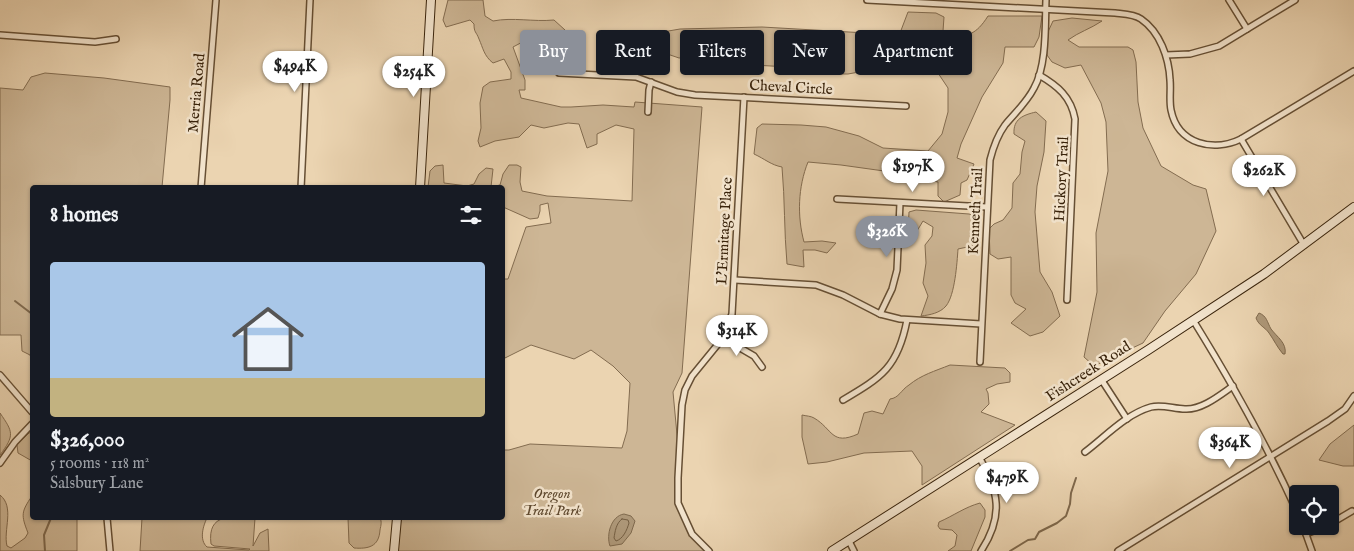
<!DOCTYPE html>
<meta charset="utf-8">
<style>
:root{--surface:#171b24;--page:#20242c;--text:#f1f3f6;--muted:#9ea1a6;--accent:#8c9099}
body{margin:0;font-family:"IM FELL English",serif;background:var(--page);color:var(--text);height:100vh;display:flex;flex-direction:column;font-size:19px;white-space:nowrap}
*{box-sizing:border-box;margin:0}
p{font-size:16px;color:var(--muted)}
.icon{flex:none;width:28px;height:28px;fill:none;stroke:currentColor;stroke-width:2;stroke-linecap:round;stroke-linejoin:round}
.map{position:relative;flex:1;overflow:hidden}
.drawer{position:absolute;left:30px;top:185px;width:475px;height:335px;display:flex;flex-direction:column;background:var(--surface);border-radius:5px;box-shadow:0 1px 4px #0004}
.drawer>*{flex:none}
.hud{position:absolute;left:520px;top:30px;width:475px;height:45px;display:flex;gap:10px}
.controls{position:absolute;left:1289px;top:485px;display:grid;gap:10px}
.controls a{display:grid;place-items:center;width:50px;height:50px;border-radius:5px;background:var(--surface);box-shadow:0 1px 4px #0004;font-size:25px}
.price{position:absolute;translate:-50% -42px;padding:0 11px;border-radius:18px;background:#fff;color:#222;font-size:16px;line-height:32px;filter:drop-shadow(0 1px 2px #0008)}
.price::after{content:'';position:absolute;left:50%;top:30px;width:15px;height:11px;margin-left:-8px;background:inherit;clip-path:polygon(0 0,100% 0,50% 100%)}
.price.selected{background:var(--accent);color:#fff}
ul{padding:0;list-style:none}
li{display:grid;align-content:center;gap:10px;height:265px;padding:0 20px}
li span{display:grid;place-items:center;height:155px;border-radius:5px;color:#555}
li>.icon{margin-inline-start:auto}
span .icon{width:90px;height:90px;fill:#fffc;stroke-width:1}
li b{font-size:21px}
h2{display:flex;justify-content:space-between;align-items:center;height:60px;padding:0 20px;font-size:21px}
.chip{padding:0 18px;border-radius:5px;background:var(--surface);box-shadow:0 1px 4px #0004;font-size:18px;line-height:45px}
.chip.selected{background:var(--accent);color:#fff}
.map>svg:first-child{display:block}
.green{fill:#cdb695;stroke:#836c50}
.water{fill:#ae9879;stroke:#7f694d}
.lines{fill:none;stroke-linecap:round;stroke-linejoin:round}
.shore{stroke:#745e42;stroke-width:1}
.stream{stroke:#7f694d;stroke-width:2}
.street-casing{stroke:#664f34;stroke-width:8}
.secondary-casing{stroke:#39230b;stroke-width:10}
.street{stroke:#f2e3cc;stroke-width:5}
.secondary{stroke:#f2e3cc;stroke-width:8}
.labels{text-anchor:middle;stroke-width:5;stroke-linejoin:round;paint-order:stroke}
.street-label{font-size:15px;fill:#39230b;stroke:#f2e3cc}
.park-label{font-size:15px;font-style:italic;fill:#5e482e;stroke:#f2e3cc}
</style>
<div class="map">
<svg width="1354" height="551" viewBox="0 0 1354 551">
<rect width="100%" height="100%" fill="#ebd4b1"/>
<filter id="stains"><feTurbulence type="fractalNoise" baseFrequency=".004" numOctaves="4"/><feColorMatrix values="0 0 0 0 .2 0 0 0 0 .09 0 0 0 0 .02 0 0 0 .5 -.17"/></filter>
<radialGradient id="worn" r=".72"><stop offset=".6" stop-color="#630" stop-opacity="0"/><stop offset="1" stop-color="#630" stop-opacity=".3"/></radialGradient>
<g class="green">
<path d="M448 0H483L485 16 493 21C513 17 533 22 554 20L565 30 562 35 532 37 513 47 525 80V90H519L521 98 561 107H571L603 105 634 107 635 102 702 107 682 373 673 392 679 456 677 492 686 525 709 551H398L401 518H502L503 450H509L530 444 622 448 627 431 630 383 613 366 591 350 574 359 531 345 505 358 503 353V279H508L526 227 551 223 548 203 540 205V211L538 218 530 219 503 207 502 188 428 187 430 171 435 166 443 165 444 183 467 186 474 184 479 174 486 168 493 169 491 187 500 185 503 174 509 165H517L521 167 520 182 522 191 547 196 632 201 634 129 616 125 597 134V144L587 148 579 124 568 123 544 128 531 125 519 137 495 141 480 147 478 141 481 128 480 103 483 87 490 82 511 79V72L504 59 493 63C484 56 483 48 479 39 476 31 474 33 474 24L470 20 446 27 443 20Z"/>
<path d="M908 12 936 13 944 17 943 31 947 39C968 36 976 35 988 16H1042L1039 37 1034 47H1005L1003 63 982 97 961 144 957 158 974 164 967 180 961 183 960 195 944 202 938 196V182L884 171 841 165 808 162C798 187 797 216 804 242L822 241 836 243 827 253 815 250H803L804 267 787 264C784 231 785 200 782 167 771 165 765 159 754 154L757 128 762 124 801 125 826 127 859 136 883 148 928 151 942 134 948 112V88L938 73 903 64 848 74H809L789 67 735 64 696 56 679 58 644 46 645 35 680 29 762 27 884 34 900 33Z"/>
<path d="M1072 18 1102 21C1090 29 1079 32 1068 40L1079 47H1128L1133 50 1136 62 1138 102 1143 128 1161 166 1193 185 1206 189 1216 231 1196 274 1165 311 1143 343 1094 366 1084 357 1097 292 1096 233 1108 171 1106 122 1101 103 1081 65 1065 68 1052 62 1047 55V34L1053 21Z"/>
<path d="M45 73 104 78 170 87V100L162 187 32 188V360L30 355 22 351 21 335H0V88L23 90 31 77Z"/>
<path d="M1036 112 1046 121 1044 152 1037 186 1035 212 1040 272 1052 292 1060 316 1043 332 1030 336 1011 323 1026 309 1015 303 1011 295V257L998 259 990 254 989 229 994 224 1003 220 1012 208 1013 183 1020 174 1022 152 1025 141 1014 134C1013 119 1023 115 1036 112Z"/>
<path d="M916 210 969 214 979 217 977 240 972 246 958 249C957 263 955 295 946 306 940 313 930 315 921 316L928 296 923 283 926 263 925 245 932 236 933 227 923 221 917 231H908L909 212Z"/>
<path d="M950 365 1005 368 1010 373V382L997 384 986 389 988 393 989 404 981 412 1015 425 922 485V466L912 451 864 453 827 462 808 464 802 437V415C806 416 811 416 814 418 833 429 831 446 858 434L864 413 872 411 883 414 890 399C899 398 901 390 909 385 921 375 935 371 950 365Z"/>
<path d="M0 413C13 432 15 435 0 455Z"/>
<path d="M1354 425V466H1343L1319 460 1330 444Z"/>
<path d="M32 432V461L18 453 17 445 29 433Z"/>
<path d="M0 495C15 507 3 530 7 546L11 548 25 538 28 533C21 515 21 512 32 496V518H77V551H0Z"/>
<path d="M980 503 985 510V517L971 551H948L955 546 957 535 952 530 940 529 938 526 939 522C953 516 965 507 980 503Z"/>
<path d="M142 518H207C203 526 199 540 207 547L249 550 250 549 214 546 211 544C207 512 232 517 255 518L253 546 260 533 268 529 269 551H140Z"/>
<path d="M348 518H380C382 522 381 525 380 530 379 547 368 549 354 548L349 543Z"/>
</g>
<g class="water">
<path d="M1259 313C1267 316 1267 322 1271 329 1277 337 1287 343 1285 354H1283C1277 347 1274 340 1269 333 1265 327 1259 326 1256 318Z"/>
<path d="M624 514 631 516 635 521 631 533 622 544 610 546C606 535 611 516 624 514Z"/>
</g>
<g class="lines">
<path class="shore" d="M622 519 628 520 629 523C627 530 623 539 616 541L614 538C615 532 616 523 622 519Z"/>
<g class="stream">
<path d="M15 301 32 314"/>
<path d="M45 551 44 535 51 518"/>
<path d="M1010 551 1028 540 1035 539 1039 532 1057 523 1066 516 1070 504 1071 493 1076 478"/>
</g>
<defs>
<g id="street">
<path d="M867 0 1115 13C1124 14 1134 14 1141 19 1160 32 1169 58 1170 80 1171 90 1169 100 1171 110 1178 145 1214 152 1241 139L1354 71"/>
<path d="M1229 0 1247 29"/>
<path d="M0 35 95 42 116 39"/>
<path d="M1166 55 1190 54 1219 46 1295 0"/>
<path d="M559 73 636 77 677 92 695 95 906 106"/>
<path d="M1039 75C1058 86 1071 97 1075 119L1067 300"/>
<path d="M648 112 649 90 651 82"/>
<path d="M1241 139 1304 245"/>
<path d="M201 188 216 0"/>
<path d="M301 188 310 0"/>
<path d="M837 199 987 207"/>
<path d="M735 280 816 285 843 295 880 314 900 319 981 324"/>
<path d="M880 314 892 289 897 270 900 203"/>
<path d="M1193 320C1232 383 1268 447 1298 514"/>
<path d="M723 338 754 356 762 367"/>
<path d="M980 362 990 160C993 148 997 136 1005 125 1015 113 1027 102 1034 88 1047 65 1045 26 1046 0"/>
<path d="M0 375 32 412"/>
<path d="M1101 379 1127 419"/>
<path d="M843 400C882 377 898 367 907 320"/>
<path d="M1085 452C1105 437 1126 414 1151 407 1162 404 1174 409 1185 409 1202 410 1220 395 1233 386"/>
<path d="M979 457C999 491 1004 516 981 551"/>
<path d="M0 463 15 442 32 424"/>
<path d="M107 518 110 551"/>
<path d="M1330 524 1352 511"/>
<path d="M1303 526 1312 551"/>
<path d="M1306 534 1325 526"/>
<path d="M849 541 854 551"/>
<path d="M709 551 692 534 678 503V478L682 405 685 390 692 376 723 338 732 314 744 97"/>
<path d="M1118 551 1328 421 1345 409 1354 396"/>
</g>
<g id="secondary">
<path d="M420 188 431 0"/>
<path d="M394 551 397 518"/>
<path d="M832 551 1148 350 1264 274 1354 207"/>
</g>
</defs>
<use href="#street" class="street-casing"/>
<use href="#secondary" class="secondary-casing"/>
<use href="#street" class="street"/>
<use href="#secondary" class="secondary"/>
</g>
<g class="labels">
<g class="street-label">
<text transform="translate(791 87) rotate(3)" y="5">Cheval Circle</text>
<text transform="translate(196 93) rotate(-85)" y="5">Merria Road</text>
<text transform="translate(1061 179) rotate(-87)" y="5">Hickory Trail</text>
<text transform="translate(975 211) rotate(-87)" y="5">Kenneth Trail</text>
<text transform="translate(724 231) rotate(-87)" y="5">L'Ermitage Place</text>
<text transform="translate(1088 371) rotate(-33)" y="5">Fishcreek Road</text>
</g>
<g class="park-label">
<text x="552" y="498">Oregon<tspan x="552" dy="17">Trail Park</tspan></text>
</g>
</g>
<rect width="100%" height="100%" filter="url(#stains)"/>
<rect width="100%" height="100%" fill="url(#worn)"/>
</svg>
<div class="controls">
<a><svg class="icon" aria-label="locate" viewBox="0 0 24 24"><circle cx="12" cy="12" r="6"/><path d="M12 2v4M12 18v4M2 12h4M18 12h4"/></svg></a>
</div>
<b class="price" style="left:295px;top:93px">$494K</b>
<b class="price" style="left:414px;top:98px">$254K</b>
<b class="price" style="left:913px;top:193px">$197K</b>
<b class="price" style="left:1264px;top:197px">$262K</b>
<b class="price selected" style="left:887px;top:258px">$326K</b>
<b class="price" style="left:737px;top:357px">$314K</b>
<b class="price" style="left:1230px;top:469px">$364K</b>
<b class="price" style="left:1007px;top:504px">$479K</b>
<div class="hud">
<a class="chip selected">Buy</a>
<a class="chip">Rent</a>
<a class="chip">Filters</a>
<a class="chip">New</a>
<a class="chip">Apartment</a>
</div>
<section class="drawer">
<h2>8 homes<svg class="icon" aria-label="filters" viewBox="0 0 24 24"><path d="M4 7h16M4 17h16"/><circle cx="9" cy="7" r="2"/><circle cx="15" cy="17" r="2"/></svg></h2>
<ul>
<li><span style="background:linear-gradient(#a9c7e8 75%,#c2b280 0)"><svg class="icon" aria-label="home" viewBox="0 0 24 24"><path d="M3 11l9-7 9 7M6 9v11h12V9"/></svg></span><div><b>$326,000</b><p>5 rooms · 118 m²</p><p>Salsbury Lane</p></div></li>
</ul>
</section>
</div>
